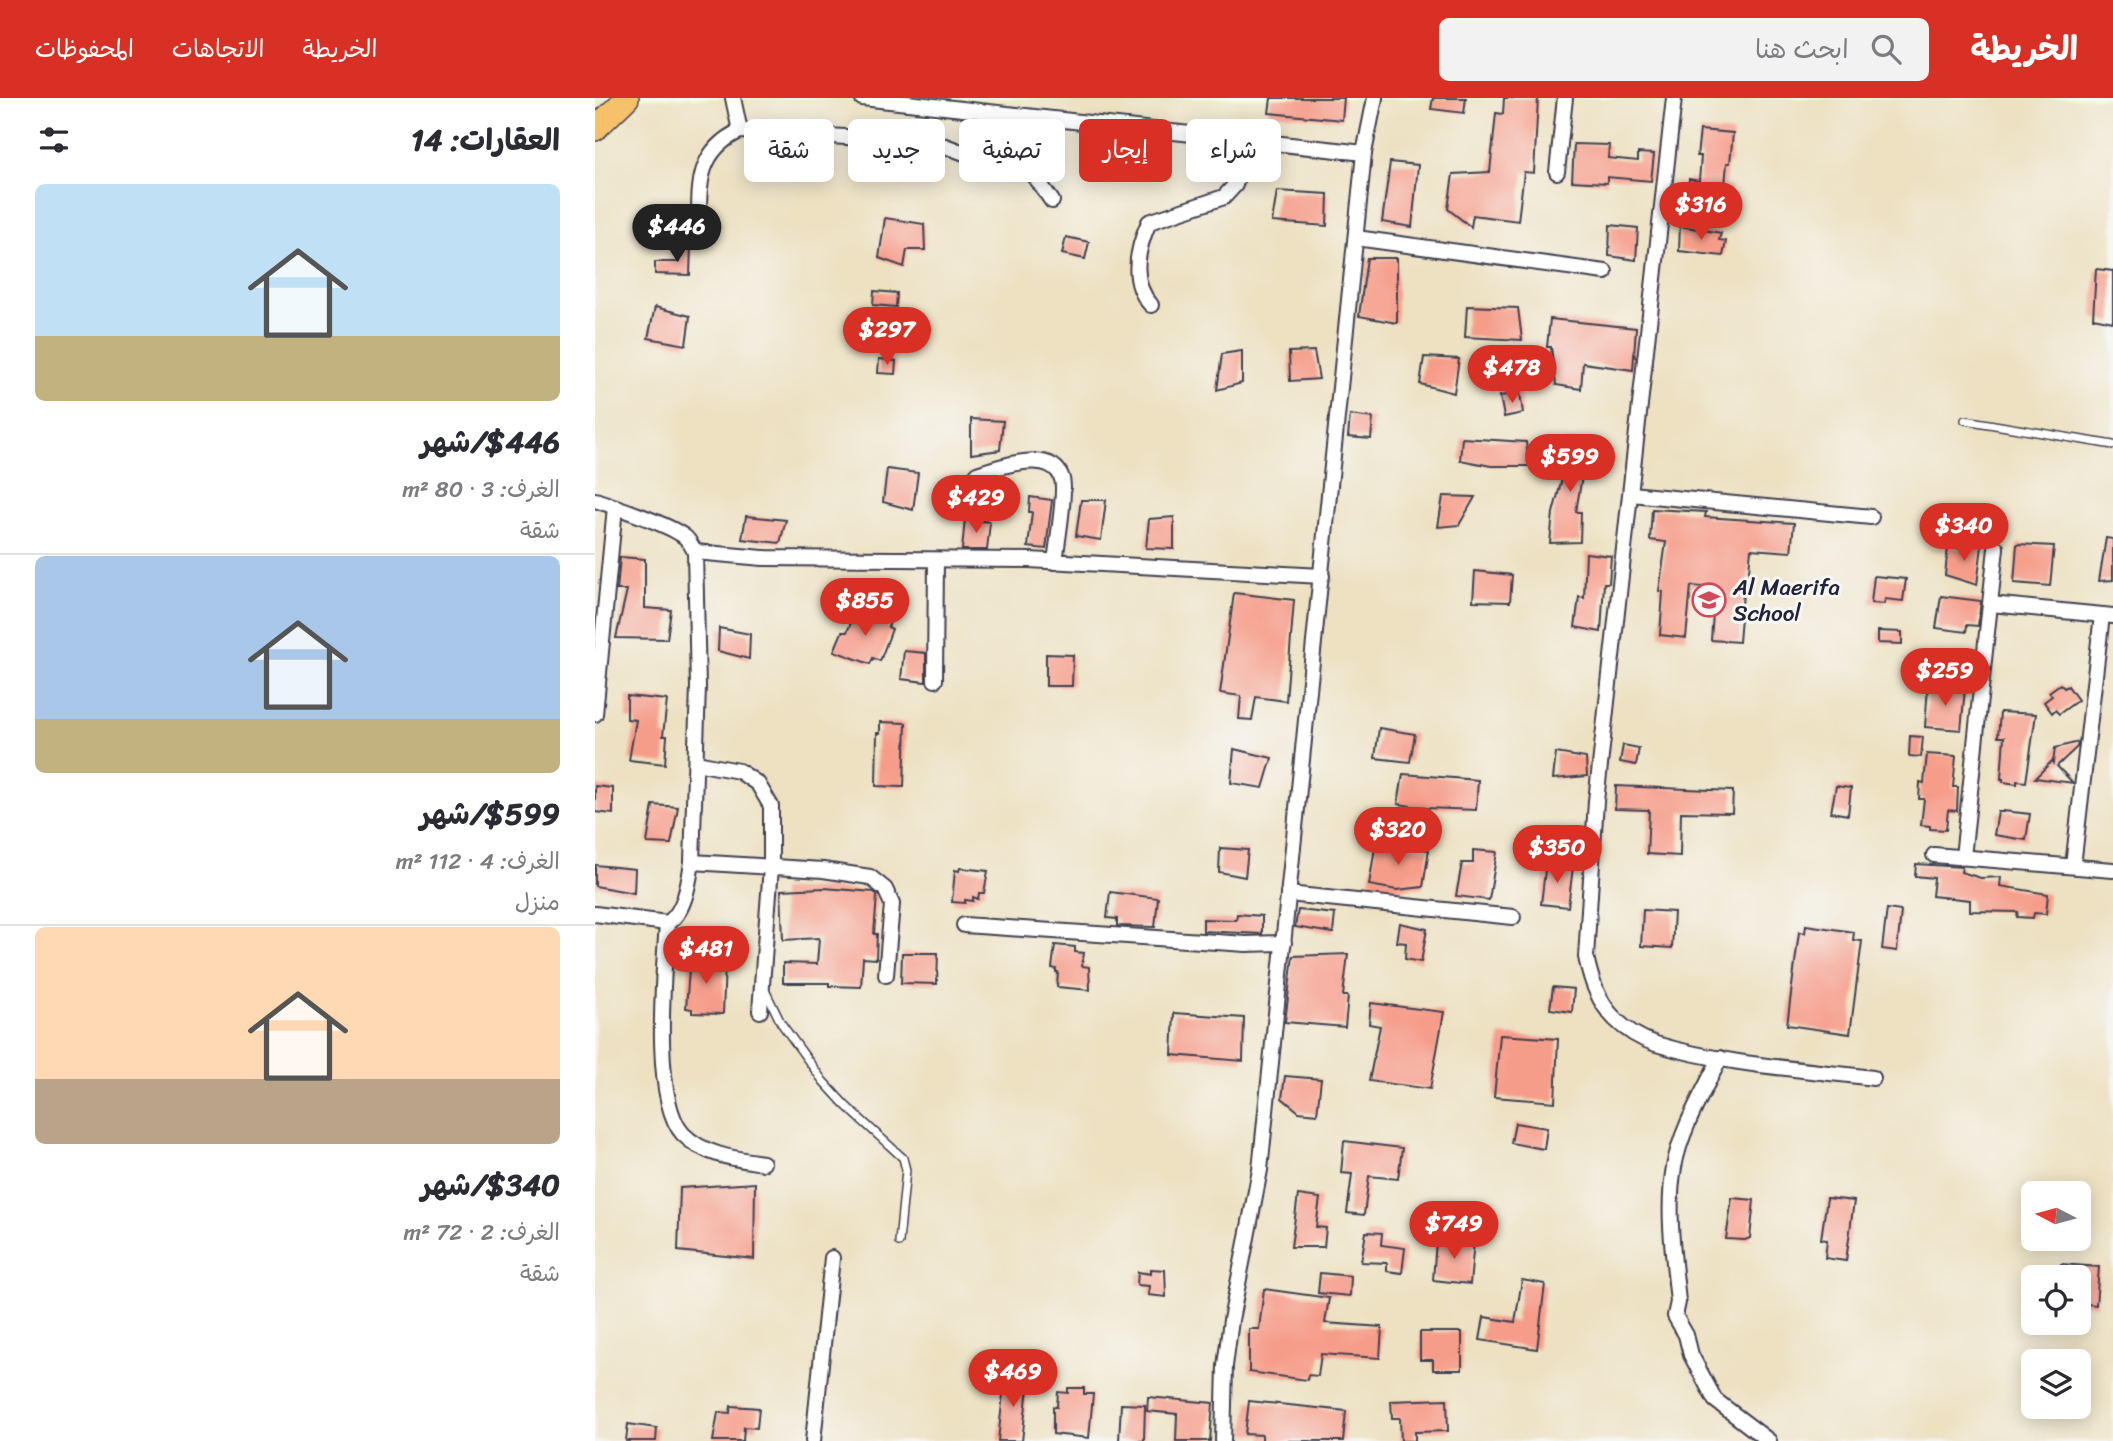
<!DOCTYPE html>
<html lang="ar">
<meta charset="utf-8">
<style>
:root{--surface:#fff;--page:#f2f2f3;--text:#2b2b33;--muted:#7c7c81;--line:#e1e1e2;--accent:#d93025}
body{margin:0;font-family:Sriracha,"Playpen Sans Arabic",sans-serif;background:var(--page);color:var(--text);direction:rtl;height:100vh;display:flex;flex-direction:column;font-size:26px;white-space:nowrap}
*{box-sizing:border-box;margin:0}
p{font-size:23px;color:var(--muted)}
.icon{flex:none;width:38px;height:38px;fill:none;stroke:currentColor;stroke-width:2;stroke-linecap:round;stroke-linejoin:round}
.map{position:relative;flex:1;overflow:hidden;direction:ltr}
.drawer{display:flex;flex-direction:column;background:var(--surface);width:595px}
.drawer>*{flex:none}
.guide{position:absolute;left:21px;top:21px;width:665px;height:63px;direction:rtl;display:flex;gap:14px}
.needle{width:46px;rotate:276deg}
.controls{position:absolute;left:1426px;top:1083px;display:grid;gap:14px}
.controls a{display:grid;place-items:center;width:70px;height:70px;border-radius:10px;background:var(--surface);box-shadow:0 4px 18px #0003;font-size:35px}
.price{position:absolute;translate:-50% -60px;padding:0 16px;border-radius:24px;background:var(--accent);color:#fff;font-size:23px;line-height:46px;filter:drop-shadow(0 2px 4px #0008)}
.price::after{content:'';position:absolute;left:50%;top:42px;width:21px;height:16px;margin-left:-10px;background:inherit;clip-path:polygon(0 0,100% 0,50% 100%)}
.price.current{background:#222;color:#fff}
ul{padding:0;list-style:none}
li{display:grid;align-content:center;gap:14px;height:371px;padding:0 35px}
li+li{border-top:2px solid var(--line)}
li span{display:grid;place-items:center;height:217px;border-radius:10px;color:#555}
li>.icon{margin-inline-start:auto}
span .icon{width:126px;height:126px;fill:#fffc;stroke-width:1}
li b{font-size:30px}
h2{display:flex;justify-content:space-between;align-items:center;height:84px;padding:0 35px;font-size:30px}
.chip{padding:0 24px;border-radius:10px;background:var(--surface);box-shadow:0 4px 18px #0003;font-size:24px;line-height:63px}
.chip.current{background:var(--accent);color:#fff}
header{display:flex;align-items:center;gap:42px;box-sizing:border-box;height:98px;padding:0 35px;background:var(--accent);color:#fff}
header strong{font-size:33px}
nav{display:flex;gap:38px;margin-inline-start:auto;font-size:24px}
.search{width:490px;height:63px;background:var(--page);display:flex;align-items:center;gap:18px;box-sizing:border-box;padding:0 24px;border-radius:10px;color:var(--muted);font-size:26px}
main{display:flex;flex:1;min-height:0}
.map>svg:first-child{display:block}
.building{fill:#f69d8a}
.lines{fill:none;stroke-linecap:round;stroke-linejoin:round}
.service-casing{stroke:#403f4f;stroke-width:10}
.minor-casing{stroke:#403f4f;stroke-width:18}
.primary-casing{stroke:#403f4f;stroke-width:26}
.service{stroke:#fff;stroke-width:7}
.minor{stroke:#fff;stroke-width:14}
.primary{stroke:#f7c06b;stroke-width:23}
.labels{text-anchor:middle;stroke-width:6;stroke-linejoin:round;paint-order:stroke}
.poi-label{font-size:23px;fill:#22223b;stroke:#f6f6f2;text-anchor:start}
</style>
<header>
<strong>الخريطة</strong>
<div class="search"><svg class="icon" aria-label="search" viewBox="0 0 24 24"><circle cx="10" cy="10" r="6"/><path d="M15 15l6 6"/></svg>ابحث هنا</div>
<nav><a>الخريطة</a><a>الاتجاهات</a><a>المحفوظات</a></nav>
</header>
<main>
<div class="map">
<svg width="1518" height="1343" viewBox="0 0 1518 1343">
<rect width="100%" height="100%" fill="#f6f6f2"/>
<filter id="ink" filterUnits="userSpaceOnUse"><feTurbulence type="fractalNoise" baseFrequency=".0143" numOctaves="2"/><feDisplacementMap in="SourceGraphic" scale="14" xChannelSelector="R" yChannelSelector="G"/><feConvolveMatrix kernelMatrix="1 2 1 2 8 2 1 2 1" color-interpolation-filters="sRGB"/></filter>
<filter id="wash" filterUnits="userSpaceOnUse"><feTurbulence type="fractalNoise" baseFrequency=".00686" numOctaves="4" result="noise"/><feDisplacementMap in="SourceGraphic" scale="28" xChannelSelector="R" yChannelSelector="G"/><feGaussianBlur stdDeviation="1.57" result="paint"/><feColorMatrix in="noise" values="0 0 0 0 0 0 0 0 0 0 0 0 0 0 0 0 0 1.4 0 .05"/><feComposite in="paint" operator="in"/></filter>
<g filter="url(#wash)">
<rect width="100%" height="100%" fill="#ede1c2"/>
<g id="blocks">
<g class="building">
<path d="M676 0H749L747 22 674 15Z"/>
<path d="M838 0H871L869 15 836 11Z"/>
<path d="M909 0H943L939 75 929 74 923 123 878 117 876 129 853 111 858 76 895 74 901 15 908 16Z"/>
<path d="M1105 32 1138 35 1135 65H1132L1130 88 1136 89 1135 102 1130 103 1128 112 1086 109V97L1093 96 1094 81 1104 83 1106 58H1102Z"/>
<path d="M979 46 1014 47 1013 60 1043 63V55L1059 56 1056 83 1012 79V85L977 83Z"/>
<path d="M795 64 823 67 817 129 787 124Z"/>
<path d="M682 93 733 96 732 128 677 124Z"/>
<path d="M290 120 329 126 330 152H312L309 169 284 160Z"/>
<path d="M1015 127 1043 130 1041 162 1014 158Z"/>
<path d="M1085 128 1126 135 1124 142 1131 143 1128 158 1084 153Z"/>
<path d="M471 139 494 144 490 161 467 156Z"/>
<path d="M85 146 96 147 95 177 60 176V164H84Z"/>
<path d="M772 160H802V225L764 218Z"/>
<path d="M1501 171 1518 173V224L1498 220Z"/>
<path d="M279 193 302 195 301 209 278 207Z"/>
<path d="M872 208 923 210 927 242 870 239Z"/>
<path d="M60 209 95 218 91 247 53 240Z"/>
<path d="M955 221 1041 230 1038 272 988 265 986 291 961 287 956 249H952Z"/>
<path d="M647 253V285L622 292 627 256Z"/>
<path d="M719 253 724 281 695 283 694 254Z"/>
<path d="M829 259 864 261 859 295 825 286Z"/>
<path d="M284 261 301 263 300 276 283 275Z"/>
<path d="M925 295 928 315 909 319 905 298Z"/>
<path d="M755 317 778 320 776 341 753 339Z"/>
<path d="M376 321 408 323 405 352 376 356Z"/>
<path d="M867 340 931 344 934 368H896L865 362Z"/>
<path d="M970 343H997L994 367 989 366 981 414H986L985 444 955 445 958 415 969 373Z"/>
<path d="M292 371 323 375 318 412 288 404Z"/>
<path d="M848 398 880 399 864 427 843 429Z"/>
<path d="M435 399 457 402 451 451 433 449 437 414H434Z"/>
<path d="M486 402H511L506 442 481 438Z"/>
<path d="M1057 411 1111 414 1110 419 1199 425 1196 454 1156 451 1152 494H1148L1144 544 1116 542 1120 490 1096 488 1091 540 1065 537 1068 494 1064 493 1071 444 1055 442Z"/>
<path d="M151 418 191 422 185 445 147 441Z"/>
<path d="M579 419V451L551 450 554 421Z"/>
<path d="M370 421 395 424 392 452H367Z"/>
<path d="M1511 440 1518 441V482L1504 483Z"/>
<path d="M1369 446 1387 448 1382 487 1350 477 1353 449 1368 451Z"/>
<path d="M1422 446 1459 448 1455 488 1419 485Z"/>
<path d="M991 455 1016 458 1014 485H1009L1006 534 980 529 984 499 989 500Z"/>
<path d="M25 459 50 461V510L76 512 72 541 21 540 32 492H22Z"/>
<path d="M880 473 917 477 915 504 878 503Z"/>
<path d="M1279 478 1311 481 1308 503 1290 501 1289 506 1276 505Z"/>
<path d="M639 495 699 502 691 603 661 599 657 622 644 621 646 598 625 595Z"/>
<path d="M1346 498 1386 503 1383 528 1372 527 1371 534 1341 530Z"/>
<path d="M262 511 295 524 293 529 297 531 285 563 278 560 275 566 239 553 247 534H252Z"/>
<path d="M124 530 155 536 154 561 123 553Z"/>
<path d="M1283 533 1307 534V546L1283 545Z"/>
<path d="M309 553 331 555V584L306 581Z"/>
<path d="M451 556 478 557 477 588H451Z"/>
<path d="M1316 568 1330 570 1328 583 1314 581Z"/>
<path d="M1465 586 1469 590 1473 588 1483 602 1464 616 1460 612 1457 615 1449 604 1457 598 1454 594Z"/>
<path d="M1333 588 1370 591 1366 632 1330 629Z"/>
<path d="M32 598 72 602 68 638H72L70 666 34 662 41 622 32 621Z"/>
<path d="M1405 614 1441 616 1431 684 1422 683V686L1408 684V681H1406L1409 639H1403Z"/>
<path d="M285 624 311 625 309 689 281 688 282 635H285Z"/>
<path d="M784 630 820 636 815 664 780 660Z"/>
<path d="M1315 638 1328 639 1326 659 1314 658Z"/>
<path d="M1483 644 1482 649 1462 668 1478 685 1440 680 1457 663 1458 665 1460 650Z"/>
<path d="M1028 647 1044 650 1041 667 1025 664Z"/>
<path d="M639 651 677 660 668 690 636 685Z"/>
<path d="M961 655 991 660 992 678 958 681Z"/>
<path d="M1332 656 1361 658 1358 689H1363L1362 713 1353 712 1351 732 1335 731V728L1326 727 1329 701H1324L1325 684 1329 685Z"/>
<path d="M808 676 883 682 881 712 831 710 803 706Z"/>
<path d="M0 688 18 690V716L0 714Z"/>
<path d="M1021 688 1138 693 1137 715 1086 714 1085 758 1052 756 1054 712 1020 711Z"/>
<path d="M1241 688 1256 690 1253 717 1236 714Z"/>
<path d="M58 707 83 709 76 746 52 745Z"/>
<path d="M1408 713 1435 716 1431 742 1399 737 1403 714H1408Z"/>
<path d="M781 743 834 752 828 789 802 792 774 787Z"/>
<path d="M625 750 653 752 650 779 624 774Z"/>
<path d="M878 752 902 754 894 802 861 798 867 765H878Z"/>
<path d="M951 764 978 769 973 809 946 806Z"/>
<path d="M1321 766 1367 769 1366 774 1386 780 1406 779 1405 788 1453 796 1451 816 1439 815 1438 820 1422 819 1423 814 1375 813V802L1337 798 1339 780 1320 778Z"/>
<path d="M0 767 40 771 39 795 0 788Z"/>
<path d="M365 770 393 773 389 795H384L383 801 378 799V803L370 802V805L357 804 360 772 364 773Z"/>
<path d="M229 790 279 794 282 797 279 836H282L281 861 268 860 266 889 234 888V885H188V865L222 866 224 840 188 842 186 792Z"/>
<path d="M515 794 563 800 560 829 522 828V821L512 820Z"/>
<path d="M1292 811 1306 813 1302 853 1287 851Z"/>
<path d="M703 812 740 816 738 835 700 829Z"/>
<path d="M1048 812 1079 814 1077 850 1046 848Z"/>
<path d="M642 816 667 818V836L608 833V821L641 822Z"/>
<path d="M805 825 832 831 826 864 810 861 811 845 802 844Z"/>
<path d="M1211 827 1259 834 1258 842 1267 843 1255 936 1192 927 1204 834 1210 835Z"/>
<path d="M460 847 480 849V854L489 855 487 868 494 869 495 892 462 889 463 874H461V871L457 870Z"/>
<path d="M307 855H343L342 886 306 885Z"/>
<path d="M753 856 748 898H753L750 929 690 924 698 858Z"/>
<path d="M122 857 121 865H130L128 916 97 915V911L91 910 95 860Z"/>
<path d="M958 889 979 891 977 914 955 911Z"/>
<path d="M776 905 849 914 835 991 774 983 785 928 774 926Z"/>
<path d="M579 915 649 920 648 963 577 957Z"/>
<path d="M905 937 963 941 960 1004 899 999Z"/>
<path d="M690 978 726 981 722 1016 704 1014 687 1000Z"/>
<path d="M920 1025 952 1030 949 1051 916 1045Z"/>
<path d="M749 1043 807 1050 803 1081 774 1078 769 1117 752 1115 757 1076 746 1075Z"/>
<path d="M160 1085 159 1161 83 1153 85 1090Z"/>
<path d="M703 1097 725 1100 721 1129 731 1130 729 1149H696Z"/>
<path d="M1137 1100 1159 1102 1155 1140 1150 1142 1131 1141Z"/>
<path d="M1232 1100 1259 1103 1251 1163 1230 1160 1232 1142 1226 1141Z"/>
<path d="M771 1134 787 1135 786 1147 810 1150 807 1175 792 1173V1165L766 1164Z"/>
<path d="M841 1143H879L875 1186 838 1182Z"/>
<path d="M1466 1166 1504 1169 1501 1207 1484 1205V1180H1465Z"/>
<path d="M556 1171 570 1172 571 1199 553 1197 554 1188 542 1187 543 1174 556 1176Z"/>
<path d="M725 1175 756 1178 755 1198 723 1195Z"/>
<path d="M927 1182 950 1186 942 1251 885 1242 889 1219 920 1224Z"/>
<path d="M669 1191 734 1200 730 1225 787 1229 785 1260 726 1256 723 1278 713 1277 712 1282 654 1274V1231H664Z"/>
<path d="M825 1234H867V1272H838V1262H825Z"/>
<path d="M410 1277 434 1280 427 1343H403Z"/>
<path d="M473 1290H489V1296H498L494 1340 458 1336V1309H462L463 1294 473 1295Z"/>
<path d="M553 1299 618 1305 615 1343H581L582 1316 552 1313Z"/>
<path d="M852 1301 853 1333 820 1334V1343H806L805 1320H797L796 1303Z"/>
<path d="M654 1303 751 1313 748 1343H667V1337L650 1336Z"/>
<path d="M526 1306 550 1307 549 1343H524Z"/>
<path d="M136 1308 164 1310 162 1330 149 1329 148 1343H118L123 1314 135 1315Z"/>
<path d="M33 1326 62 1330 61 1343H31Z"/>
</g>
</g>
</g>
<g filter="url(#ink)">
<use href="#blocks" fill-opacity="0" stroke="#403f4f" stroke-width="2"/>
<g class="lines">
<defs>
<g id="service">
<path d="M1370 322 1518 347"/>
<path d="M170 892 186 925 228 983 250 1007 308 1060 311 1072 304 1144"/>
</g>
<g id="minor">
<path d="M138 0 145 33"/>
<path d="M267 0 769 55"/>
<path d="M1079 0 1001 703 991 859C996 882 1003 904 1020 921 1031 932 1046 941 1061 946 1131 967 1207 971 1278 980"/>
<path d="M962 74 970 0"/>
<path d="M761 140 1010 174"/>
<path d="M104 141C105 96 97 55 145 33L320 43 350 48 411 70 433 73 441 80 457 103"/>
<path d="M556 207C535 184 542 151 554 124L629 99 640 87 651 43"/>
<path d="M382 376C403 369 458 349 467 381 471 393 462 447 460 464"/>
<path d="M1036 396 1276 419"/>
<path d="M0 402C21 409 77 427 91 440 95 444 98 450 100 454L103 589 97 764C94 783 90 815 72 825L0 816"/>
<path d="M100 454 168 460 434 462 727 478"/>
<path d="M1396 506 1518 518"/>
<path d="M340 582 341 462"/>
<path d="M0 616 20 409"/>
<path d="M101 665 144 673 163 686 176 708V769L165 913"/>
<path d="M1339 757 1518 772"/>
<path d="M1368 759 1401 450"/>
<path d="M97 764 228 772 275 779 290 791 297 806 291 877"/>
<path d="M1478 768 1507 517"/>
<path d="M693 796 918 819"/>
<path d="M72 825C69 872 56 1001 88 1036 108 1057 141 1061 168 1065"/>
<path d="M369 827 651 846 689 845"/>
<path d="M1125 960C1108 995 1086 1031 1079 1069 1071 1113 1079 1161 1083 1204L1080 1218 1091 1237 1096 1257 1120 1302 1174 1343"/>
<path d="M218 1343 237 1160"/>
<path d="M628 1343 630 1268 636 1222 665 1072 769 55 780 0"/>
</g>
<path id="primary" d="M0 31 32 0"/>
</defs>
<use href="#service" class="service-casing"/>
<use href="#minor" class="minor-casing"/>
<use href="#primary" class="primary-casing"/>
<use href="#service" class="service"/>
<use href="#minor" class="minor"/>
<use href="#primary" class="primary"/>
</g>
</g>
<defs>
<symbol id="school-ring" viewBox="-11 -11 22 22"><circle r="9.5" fill="#f6f6f2" stroke="#d1495b" stroke-width="1.5"/><path d="M0-5L7-2L0 1L-7-2ZM-4 1L0 2.5L4 1V4Q0 6-4 4Z" fill="#d1495b"/></symbol>
</defs>
<g fill-rule="evenodd">
<use href="#school-ring" x="1095" y="483" width="38" height="38"/>
</g>
<g class="labels">
<g class="poi-label">
<text x="1138" y="497">Al Maerifa<tspan x="1138" dy="26">School</tspan></text>
</g>
</g>
</svg>
<div class="controls">
<a><svg class="needle" viewBox="-14 -14 28 28"><path d="M0-13l5 13h-10z" fill="#e53935"/><path d="M0 13l5-13h-10z" fill="#7c7c81"/></svg></a>
<a><svg class="icon" aria-label="locate" viewBox="0 0 24 24"><circle cx="12" cy="12" r="6"/><path d="M12 2v4M12 18v4M2 12h4M18 12h4"/></svg></a>
<a><svg class="icon" aria-label="layers" viewBox="0 0 24 24"><path d="M12 4l9 5-9 5-9-5zM3 14l9 5 9-5"/></svg></a>
</div>
<b class="price" style="left:1106px;top:144px">$316</b>
<b class="price current" style="left:82px;top:166px">$446</b>
<b class="price" style="left:292px;top:269px">$297</b>
<b class="price" style="left:917px;top:307px">$478</b>
<b class="price" style="left:975px;top:396px">$599</b>
<b class="price" style="left:381px;top:437px">$429</b>
<b class="price" style="left:1369px;top:465px">$340</b>
<b class="price" style="left:270px;top:540px">$855</b>
<b class="price" style="left:1350px;top:610px">$259</b>
<b class="price" style="left:803px;top:769px">$320</b>
<b class="price" style="left:962px;top:787px">$350</b>
<b class="price" style="left:111px;top:888px">$481</b>
<b class="price" style="left:859px;top:1163px">$749</b>
<b class="price" style="left:418px;top:1311px">$469</b>
<div class="guide">
<a class="chip">شراء</a>
<a class="chip current">إيجار</a>
<a class="chip">تصفية</a>
<a class="chip">جديد</a>
<a class="chip">شقة</a>
</div>
</div>
<section class="drawer">
<h2>العقارات: 14<svg class="icon" aria-label="filters" viewBox="0 0 24 24"><path d="M4 7h16M4 17h16"/><circle cx="9" cy="7" r="2"/><circle cx="15" cy="17" r="2"/></svg></h2>
<ul>
<li><span style="background:linear-gradient(#bfe0f5 70%,#c2b280 0)"><svg class="icon" aria-label="home" viewBox="0 0 24 24"><path d="M3 11l9-7 9 7M6 9v11h12V9"/></svg></span><div><b>$446/شهر</b><p>الغرف: 3 · 80 m²</p><p>شقة</p></div></li>
<li><span style="background:linear-gradient(#a9c7e8 75%,#c2b280 0)"><svg class="icon" aria-label="home" viewBox="0 0 24 24"><path d="M3 11l9-7 9 7M6 9v11h12V9"/></svg></span><div><b>$599/شهر</b><p>الغرف: 4 · 112 m²</p><p>منزل</p></div></li>
<li><span style="background:linear-gradient(#ffd9b3 70%,#b9a48a 0)"><svg class="icon" aria-label="home" viewBox="0 0 24 24"><path d="M3 11l9-7 9 7M6 9v11h12V9"/></svg></span><div><b>$340/شهر</b><p>الغرف: 2 · 72 m²</p><p>شقة</p></div></li>
</ul>
</section>
</main>
